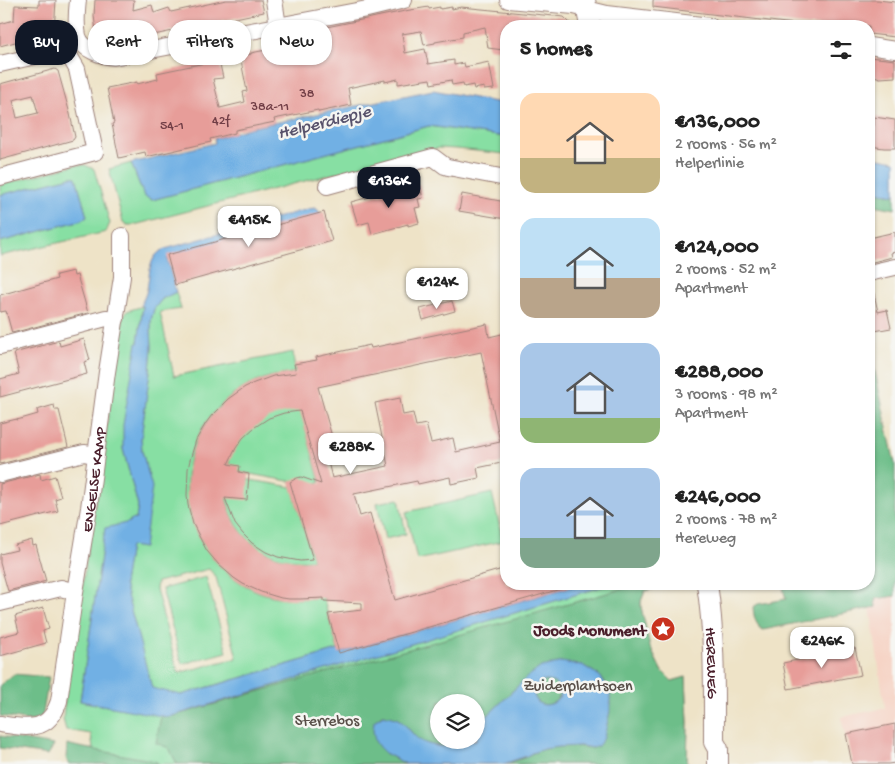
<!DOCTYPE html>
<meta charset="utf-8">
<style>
:root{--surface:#fff;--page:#f2f2f2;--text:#222;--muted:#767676;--accent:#111827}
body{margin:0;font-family:"Gochi Hand",sans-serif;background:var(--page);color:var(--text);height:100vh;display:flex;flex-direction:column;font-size:19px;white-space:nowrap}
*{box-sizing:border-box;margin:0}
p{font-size:16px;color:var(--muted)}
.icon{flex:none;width:28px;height:28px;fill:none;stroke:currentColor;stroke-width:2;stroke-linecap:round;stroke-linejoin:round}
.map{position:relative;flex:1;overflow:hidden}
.sheet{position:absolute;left:500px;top:20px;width:375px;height:570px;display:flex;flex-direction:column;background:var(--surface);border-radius:20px;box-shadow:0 1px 4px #0004}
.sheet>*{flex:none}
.top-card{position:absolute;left:15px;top:20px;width:410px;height:45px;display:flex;gap:10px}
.tools{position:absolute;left:430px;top:694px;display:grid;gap:10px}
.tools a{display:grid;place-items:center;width:55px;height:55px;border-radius:50%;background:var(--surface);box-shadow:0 1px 4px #0004;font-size:25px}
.price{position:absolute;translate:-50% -42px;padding:0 11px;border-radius:10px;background:#fff;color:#222;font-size:16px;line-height:32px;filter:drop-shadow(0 1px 2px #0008)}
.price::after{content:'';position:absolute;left:50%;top:30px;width:15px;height:11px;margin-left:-8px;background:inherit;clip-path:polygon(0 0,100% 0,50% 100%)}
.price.selected{background:var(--accent);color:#fff}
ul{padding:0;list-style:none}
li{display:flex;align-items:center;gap:15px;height:125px;padding:0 20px}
li span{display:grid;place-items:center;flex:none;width:140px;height:100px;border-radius:15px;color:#555}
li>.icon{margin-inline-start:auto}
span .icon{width:60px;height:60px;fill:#fffc;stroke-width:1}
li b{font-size:21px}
h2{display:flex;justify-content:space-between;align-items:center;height:60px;padding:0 20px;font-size:21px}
.chip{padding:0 18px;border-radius:20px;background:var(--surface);box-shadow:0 1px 4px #0004;font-size:18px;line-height:45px}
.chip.selected{background:var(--accent);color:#fff}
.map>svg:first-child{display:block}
.built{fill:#f6d2c3}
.green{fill:#87dfa3;stroke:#687f67;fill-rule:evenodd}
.forest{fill:#6dbe89;stroke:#5c6e5a}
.water{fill:#71b0e4;stroke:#5e6888;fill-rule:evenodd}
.building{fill:#e79d99;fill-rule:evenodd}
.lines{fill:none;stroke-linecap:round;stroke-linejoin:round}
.minor-casing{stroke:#9c8179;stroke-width:18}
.major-casing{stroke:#9c8179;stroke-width:22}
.minor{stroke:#fff;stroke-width:16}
.major{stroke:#fff;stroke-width:20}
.labels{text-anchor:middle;stroke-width:5;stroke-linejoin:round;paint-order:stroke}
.number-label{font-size:14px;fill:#713e46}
.street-label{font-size:16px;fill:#4a1f2b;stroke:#f6f6f2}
.poi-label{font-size:16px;font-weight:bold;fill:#4a1f2b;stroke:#f6f6f2;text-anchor:end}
.park-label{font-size:16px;fill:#594f49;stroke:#f6f6f2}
.water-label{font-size:18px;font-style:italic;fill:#58526c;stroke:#f6f6f2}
</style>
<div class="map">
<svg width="895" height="764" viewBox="0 0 895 764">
<rect width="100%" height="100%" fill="#f6f6f2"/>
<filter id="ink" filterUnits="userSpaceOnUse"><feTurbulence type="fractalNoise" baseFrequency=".02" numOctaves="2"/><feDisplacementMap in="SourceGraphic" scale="10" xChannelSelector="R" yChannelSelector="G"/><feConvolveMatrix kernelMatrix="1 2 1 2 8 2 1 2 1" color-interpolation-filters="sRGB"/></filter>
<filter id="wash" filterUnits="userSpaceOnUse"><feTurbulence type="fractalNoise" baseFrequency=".0096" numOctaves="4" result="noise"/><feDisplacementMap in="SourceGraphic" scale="20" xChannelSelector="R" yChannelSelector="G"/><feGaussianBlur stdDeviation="1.12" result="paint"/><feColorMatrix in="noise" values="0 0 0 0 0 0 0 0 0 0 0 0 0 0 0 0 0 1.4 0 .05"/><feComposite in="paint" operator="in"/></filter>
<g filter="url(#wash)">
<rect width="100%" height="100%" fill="#eee3c7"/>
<path class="built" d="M895 595V764H852L841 717 885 708 869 601Z"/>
<g class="green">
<path d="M429 126 506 137V154L457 149 439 148 406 155 134 225H127L123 222 109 169 131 163 144 196 152 200Z"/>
<path d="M75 165H85L94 169 110 223 106 232 0 256V242L82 220 87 217 76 177H71L0 195V185Z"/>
<path d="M176 292 181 309 160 312 174 376 293 352 295 372C288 374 280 375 273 376 257 380 242 388 229 398 160 453 180 560 259 592 280 600 302 600 323 597L338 650 181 695 152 689 124 584 130 545 143 548 149 478 142 451 141 438 150 371 152 347 151 329V320L154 309 162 299ZM209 569 216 577 237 658 178 673 156 589 157 582Z"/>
<path d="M143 306 123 449 138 506 136 520H130V522L105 529 80 701 169 717 611 584H671L645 591 641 601V607L650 647 661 670 672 681 686 677 688 723 687 764H95L91 734 66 730 63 719 64 707 123 317 127 311ZM439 702H476V740H439Z"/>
<path d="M299 405 320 482 310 485 239 472 229 464 230 453 247 431 260 421Z"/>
<path d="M238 478 292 487 313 560C269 564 235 540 226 497Z"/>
<path d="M492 493 503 541 417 560 406 512Z"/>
<path d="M399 499 406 534 385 539 377 503Z"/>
<path d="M206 577 227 652 182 664 162 589Z"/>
</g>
<g class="forest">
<path d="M869 191 895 195V209L869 204Z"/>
<path d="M872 358 895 464V596L875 599 876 607 763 630C755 624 754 617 753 607L758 604 786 599 783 588 802 584H869V359Z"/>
<path d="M639 584H671L645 591 641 601V607L650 647 661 670 672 681 686 677 688 723 687 764H503C511 762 519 760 526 757 529 755 530 754 533 753 551 745 574 745 593 748L606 683 600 676 584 666 526 678 476 727V702H439V740H463C453 750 429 747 418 739 411 733 406 724 398 719 394 717 387 716 382 715L374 721 385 753 406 764H177L169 748 156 743 161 716 169 717Z"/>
<path d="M14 674 49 677 43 713 41 718 31 721 0 716V685Z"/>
<path d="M542 681C548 681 553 681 557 685 569 697 546 712 537 701 531 693 535 686 542 681Z"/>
<path d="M0 736 54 745 48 755 0 748Z"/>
<path d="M67 744 79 747 151 760 157 762 158 764H69L66 758Z"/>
</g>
<g class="water">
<path d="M433 90 506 104V137L429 126 152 200 144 196 131 163 215 143 214 139 249 128Z"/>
<path d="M869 156 895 161V195L869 191Z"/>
<path d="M71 177H76L87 217 82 220 0 242V195Z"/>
<path d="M315 208 318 210 322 216 167 259 176 292 162 299 154 309 151 320V329L152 347 150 371 141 438 142 451 152 487 144 548 130 546 124 584 152 688 181 695 338 650 340 653 580 584H611L169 717 161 716 80 701 105 528 130 522V520L136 519 138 506 123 449V425L137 343H138L143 306 141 305C143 300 146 295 147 289 150 275 148 255 165 249L308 209Z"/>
<path d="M562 662 584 666 600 676 608 687 610 692V711L604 738 598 746 593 748 580 746 559 747 544 749 532 753 527 756 503 764H406L385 753 379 747 375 741 373 730 374 721 383 715C387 716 394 717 398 719 406 724 411 733 418 739 429 747 453 750 463 740H476V727L526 678 541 667ZM542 681C548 681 553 681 557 685 570 697 546 712 537 701 531 693 535 686 542 681Z"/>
</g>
<g id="blocks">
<g class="building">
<path d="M39 0H56L54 32 47 31 46 33 35 32 34 37 0 46V24L14 20 15 5 39 6Z"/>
<path d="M95 0H134L133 10 152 5 154 13 169 8 171 12 226 0H261L264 12 125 41 111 38 96 31 94 16Z"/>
<path d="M653 0H878L895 2V37L869 34V26H811L653 7Z"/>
<path d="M429 7V9L440 7V9L452 7V9L461 7 564 17 573 26H506V30H505L503 50 488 48 485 27 463 32V37L435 42V43L424 45 421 31 402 34 405 53 425 49 428 64 454 60V65L464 63 465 67 489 62 494 89 484 90V87L474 89 473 85 464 87 463 83 452 85 451 80 431 84 430 79 398 84V79L385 82V80L348 88 351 105 319 112 318 110 274 119 275 122 235 130V133L210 139 211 142 146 157 145 152 119 158 112 124 114 123 107 88 137 82V84L158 79 157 73 219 60 223 78 213 79 220 108 245 102 243 92 247 91 240 56 251 54V53L320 39 322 28 410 10Z"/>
<path d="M869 57 895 60V77L880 78 869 74Z"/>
<path d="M55 69 58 71 70 114 75 137 73 140 0 160V84ZM33 95 38 113 17 118 13 100Z"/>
<path d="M874 117 895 120V148H884L869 146V126H874Z"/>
<path d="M419 184 423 198 418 199 420 207 415 208 419 223 408 226V224L372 234 369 222 358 225 351 202Z"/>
<path d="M462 194 506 202V219L459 211Z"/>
<path d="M324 212 332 241 175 285 167 255Z"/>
<path d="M895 232V252L891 253 892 257 869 263V238Z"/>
<path d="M73 271 74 276 77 275 88 313 12 333 6 311 0 312V295L57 279 56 275Z"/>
<path d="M869 289H873L878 312 887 310 891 328 869 332Z"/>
<path d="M452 301 455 311 423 320 420 309Z"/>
<path d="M487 324 489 337 506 333V462L477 468 479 478 451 484 450 477 418 484 417 481 354 494 360 516 370 513 395 600 506 568V584H571V586L339 653 328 614 362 610V603L324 601V598L300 599H289L281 598 261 592 243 584 234 578 219 565 207 551 202 542 193 524 188 505 187 495 188 469 190 460 196 440 206 423 212 415 228 399 245 387 254 383 273 376 296 373 294 364 317 360 316 357 370 345 371 348ZM481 352 500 442 456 452 453 438 431 443 426 424 416 426 413 413 403 415 400 398 375 403 388 466 332 478 326 454 336 451 318 387ZM300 411 321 484 301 477 297 478 290 482 313 560 300 561 278 557 266 552 252 543 243 534 235 524 225 498 247 500 249 474 239 472 240 466 228 464 236 448 243 438 255 427 269 418 284 413Z"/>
<path d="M84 339 90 360 84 362 87 374 0 397V379L19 374 14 353 59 341 60 346Z"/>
<path d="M54 405 55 410H59L68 447 0 464V423L17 419V420L38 414 37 410Z"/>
<path d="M40 474 41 480 55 476 61 497 55 499 58 511 0 526V484Z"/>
<path d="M32 540 33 546 36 545 46 581 8 591 0 563V554L17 550 15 545Z"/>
<path d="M43 608 49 629 43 631 46 643 0 656V637L19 632 15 616Z"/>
<path d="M855 648 861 675 788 689 783 663Z"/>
<path d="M895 724V763L888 764H852L846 734Z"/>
</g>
</g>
</g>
<g filter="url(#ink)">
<use href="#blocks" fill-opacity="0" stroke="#9c8179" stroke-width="1"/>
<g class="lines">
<defs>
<g id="minor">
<path d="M78 0C77 9 76 27 78 36 82 50 102 56 114 57L367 9 404 0"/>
<path d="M274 0 278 26"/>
<path d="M508 0 574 6 607 14 710 26"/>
<path d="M869 46 895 50"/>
<path d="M0 64 49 53 65 52 70 57 77 69 95 152 0 177"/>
<path d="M327 186 433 157 445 166 448 167 506 178"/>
<path d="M869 273 895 267"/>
<path d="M0 346 106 318 116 319"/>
<path d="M0 474 84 453 96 455"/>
<path d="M0 603 61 588 75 592"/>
<path id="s1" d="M0 724C27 728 49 733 59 701L75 592 89 508 107 372 122 277V236"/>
</g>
<g id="major">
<path d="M585 0 590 26"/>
<path id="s2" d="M707 584C715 636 714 689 714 742L718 749V764"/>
</g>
</defs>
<use href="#minor" class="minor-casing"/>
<use href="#major" class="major-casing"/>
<use href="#minor" class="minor"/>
<use href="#major" class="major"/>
</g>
</g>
<defs>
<symbol id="sight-disc" viewBox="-11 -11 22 22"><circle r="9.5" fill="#c8321e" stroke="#f6f6f2"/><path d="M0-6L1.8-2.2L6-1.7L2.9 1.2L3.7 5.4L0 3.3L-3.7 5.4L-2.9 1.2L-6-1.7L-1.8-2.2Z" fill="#fff"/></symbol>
</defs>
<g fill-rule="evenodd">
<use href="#sight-disc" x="649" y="615" width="28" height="28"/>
</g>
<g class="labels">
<g class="number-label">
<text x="307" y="97">38</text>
<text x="270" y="110">38a-11</text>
<text x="221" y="124">42f</text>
<text x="172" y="129">54-1</text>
</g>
<g class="street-label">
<text dy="6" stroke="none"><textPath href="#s1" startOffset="296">ENGELSE KAMP</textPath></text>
<text dy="6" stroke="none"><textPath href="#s2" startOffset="79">HEREWEG</textPath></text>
</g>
<g class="poi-label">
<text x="646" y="635">Joods Monument</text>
</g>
<g class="park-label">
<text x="578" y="690">Zuiderplantsoen</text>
<text x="327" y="725">Sterrebos</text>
</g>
<g class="water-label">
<text transform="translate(324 121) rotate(-14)" y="6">Helperdiepje</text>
</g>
</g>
</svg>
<div class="tools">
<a><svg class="icon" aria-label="layers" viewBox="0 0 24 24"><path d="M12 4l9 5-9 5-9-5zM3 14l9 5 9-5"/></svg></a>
</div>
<b class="price selected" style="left:389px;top:209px">€136K</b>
<b class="price" style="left:249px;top:248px">€415K</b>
<b class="price" style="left:437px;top:310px">€124K</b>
<b class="price" style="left:351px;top:475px">€288K</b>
<b class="price" style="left:822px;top:669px">€246K</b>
<div class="top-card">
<a class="chip selected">Buy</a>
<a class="chip">Rent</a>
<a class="chip">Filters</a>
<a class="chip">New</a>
</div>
<section class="sheet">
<h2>5 homes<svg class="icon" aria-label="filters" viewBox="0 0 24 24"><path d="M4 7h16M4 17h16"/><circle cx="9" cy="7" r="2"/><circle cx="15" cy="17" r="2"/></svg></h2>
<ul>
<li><span style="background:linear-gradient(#ffd9b3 65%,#c2b280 0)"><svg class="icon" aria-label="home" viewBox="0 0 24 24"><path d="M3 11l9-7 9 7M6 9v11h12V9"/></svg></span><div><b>€136,000</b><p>2 rooms · 56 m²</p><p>Helperlinie</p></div></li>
<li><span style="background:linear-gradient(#bfe0f5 60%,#b9a48a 0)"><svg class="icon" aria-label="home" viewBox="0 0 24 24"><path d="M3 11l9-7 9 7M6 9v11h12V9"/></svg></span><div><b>€124,000</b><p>2 rooms · 52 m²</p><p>Apartment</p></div></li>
<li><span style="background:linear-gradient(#a9c7e8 75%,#8fb573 0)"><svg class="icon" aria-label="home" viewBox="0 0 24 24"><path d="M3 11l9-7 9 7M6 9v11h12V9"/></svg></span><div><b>€288,000</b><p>3 rooms · 98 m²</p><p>Apartment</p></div></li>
<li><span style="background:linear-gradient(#a9c7e8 70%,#7fa58c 0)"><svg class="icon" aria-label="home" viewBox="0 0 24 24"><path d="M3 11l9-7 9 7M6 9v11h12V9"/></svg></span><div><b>€246,000</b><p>2 rooms · 78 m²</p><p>Hereweg</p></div></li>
</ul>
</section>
</div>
